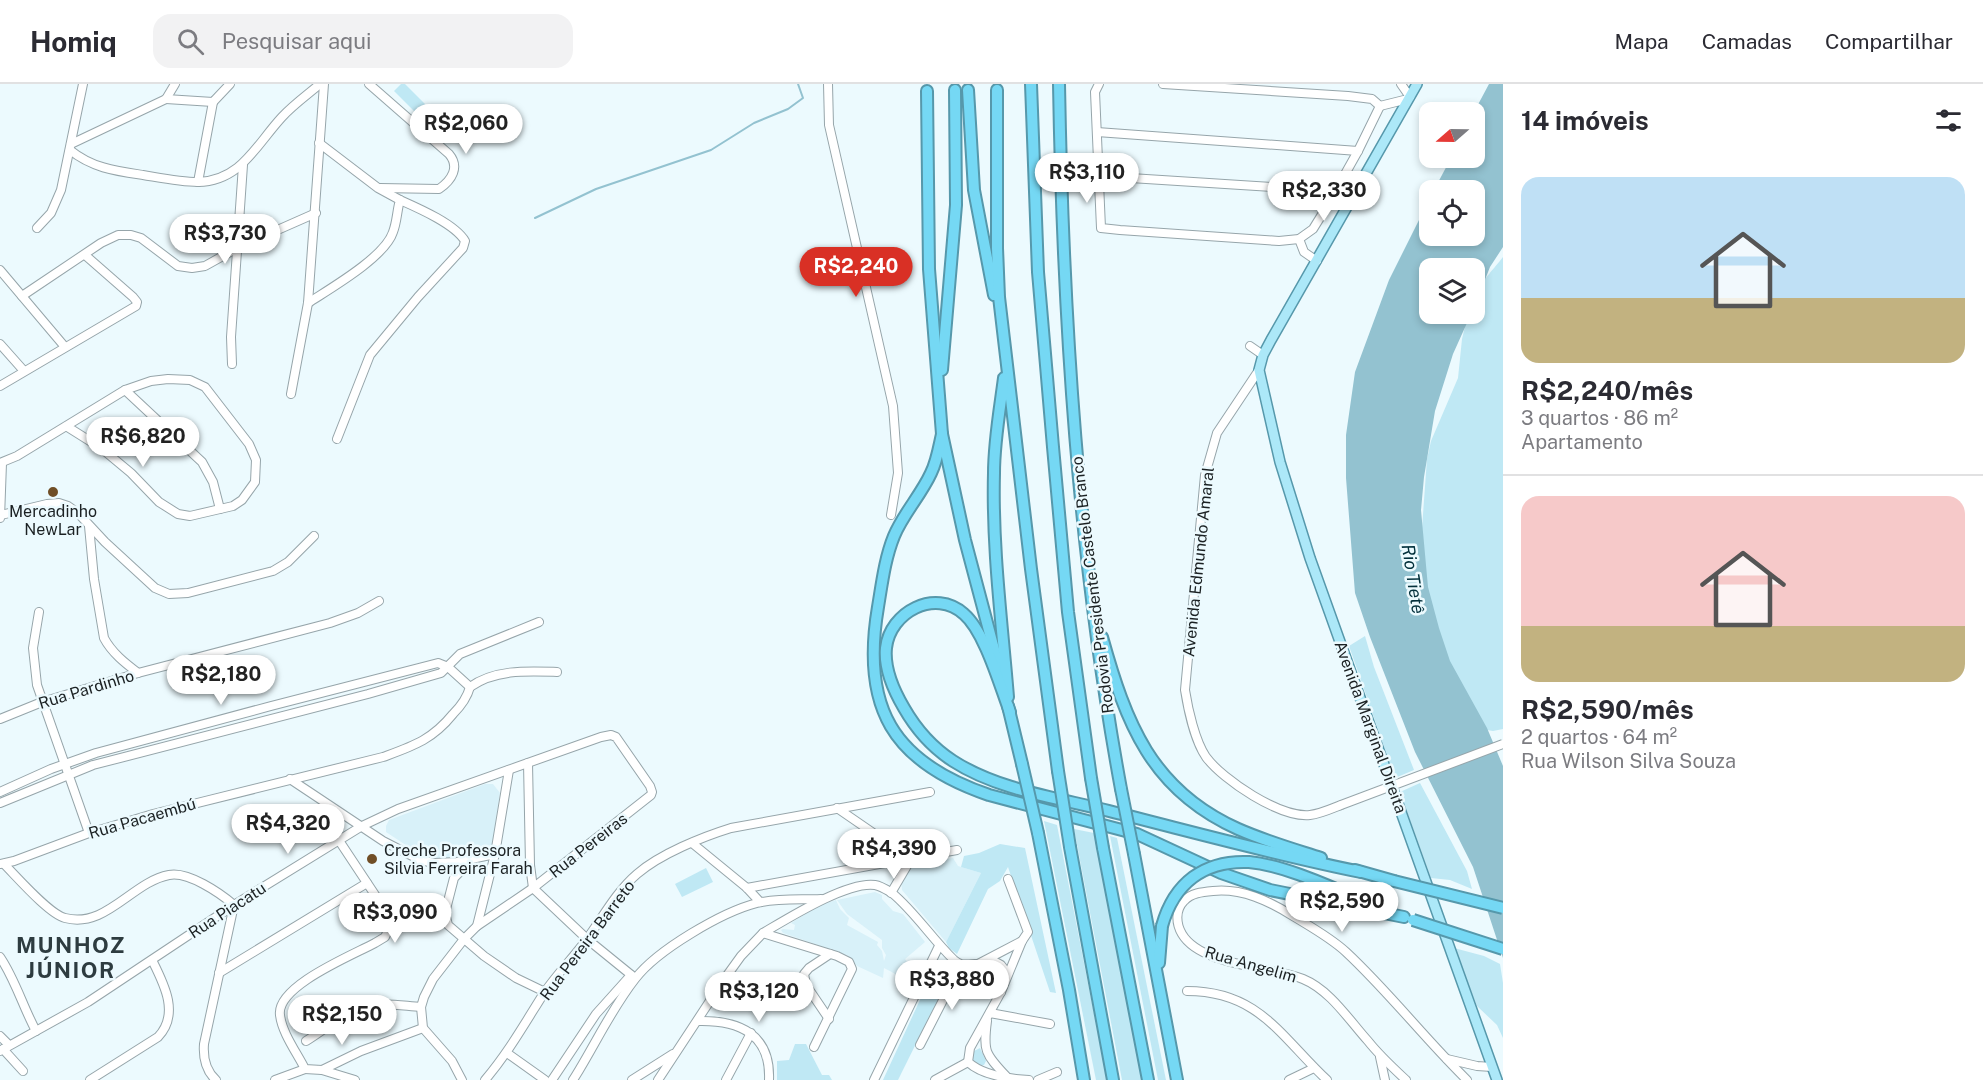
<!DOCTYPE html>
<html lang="pt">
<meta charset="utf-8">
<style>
:root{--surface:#fff;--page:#f2f2f3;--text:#2b2b33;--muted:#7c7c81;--line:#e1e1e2;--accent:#d93025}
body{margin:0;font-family:"Public Sans",sans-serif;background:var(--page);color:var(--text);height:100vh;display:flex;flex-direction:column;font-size:22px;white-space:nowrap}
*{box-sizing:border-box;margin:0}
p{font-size:20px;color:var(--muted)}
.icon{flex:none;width:33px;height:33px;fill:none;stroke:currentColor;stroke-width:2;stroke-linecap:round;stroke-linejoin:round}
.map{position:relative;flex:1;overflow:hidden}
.side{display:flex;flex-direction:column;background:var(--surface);width:480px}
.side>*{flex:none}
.needle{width:39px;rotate:250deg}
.buttons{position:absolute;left:1419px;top:18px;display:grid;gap:12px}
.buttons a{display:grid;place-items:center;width:66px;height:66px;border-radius:12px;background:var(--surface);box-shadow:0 3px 9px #0003;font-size:30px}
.price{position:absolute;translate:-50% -51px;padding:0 14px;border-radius:21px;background:#fff;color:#222;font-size:20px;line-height:39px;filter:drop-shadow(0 2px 3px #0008)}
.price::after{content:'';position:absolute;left:50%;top:36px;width:18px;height:14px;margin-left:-9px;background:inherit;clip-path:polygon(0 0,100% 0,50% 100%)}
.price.selected{background:var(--accent);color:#fff}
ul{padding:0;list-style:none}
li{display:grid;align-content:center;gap:12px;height:318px;padding:0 18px}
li+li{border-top:2px solid var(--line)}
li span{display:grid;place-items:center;height:186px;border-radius:18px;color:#555}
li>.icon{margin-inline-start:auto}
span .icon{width:108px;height:108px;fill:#fffc;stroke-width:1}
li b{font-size:26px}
h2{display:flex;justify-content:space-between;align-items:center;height:72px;padding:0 18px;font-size:26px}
header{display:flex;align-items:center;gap:36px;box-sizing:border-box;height:84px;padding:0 30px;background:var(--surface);border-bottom:2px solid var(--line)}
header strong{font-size:28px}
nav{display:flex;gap:33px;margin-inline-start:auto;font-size:21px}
.search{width:420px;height:54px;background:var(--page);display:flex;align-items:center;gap:15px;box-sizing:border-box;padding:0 21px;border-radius:18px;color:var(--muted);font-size:22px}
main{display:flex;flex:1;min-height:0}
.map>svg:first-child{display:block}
.built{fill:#d8f1f9}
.green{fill:#bfe8f4}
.water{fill:#93c2d0}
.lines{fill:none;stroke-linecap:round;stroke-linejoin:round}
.stream{stroke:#93c2d0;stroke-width:2}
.minor-casing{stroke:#96a5aa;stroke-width:10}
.major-casing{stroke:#5698ab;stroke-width:12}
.highway-casing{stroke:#5698ab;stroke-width:14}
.minor{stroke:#fff;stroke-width:8}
.major{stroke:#ace8f8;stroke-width:9}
.highway{stroke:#75d8f4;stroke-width:10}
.minor-bridge-casing{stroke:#96a5aa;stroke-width:10;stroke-linecap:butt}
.highway-bridge-casing{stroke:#5698ab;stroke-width:14;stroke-linecap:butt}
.minor-bridge{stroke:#fff;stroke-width:8}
.highway-bridge{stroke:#75d8f4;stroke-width:10}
.poi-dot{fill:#704e26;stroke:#ecfafe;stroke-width:2}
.labels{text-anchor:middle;stroke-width:5;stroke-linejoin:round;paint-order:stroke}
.poi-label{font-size:16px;fill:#1b2123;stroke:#ecfafe}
.street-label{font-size:16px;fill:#1b2123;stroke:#ecfafe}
.water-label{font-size:18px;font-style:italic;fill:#02303b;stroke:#ecfafe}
.district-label{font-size:22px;font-weight:bold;letter-spacing:1.5px;fill:#2e3c40;stroke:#ecfafe}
</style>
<header>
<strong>Homiq</strong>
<div class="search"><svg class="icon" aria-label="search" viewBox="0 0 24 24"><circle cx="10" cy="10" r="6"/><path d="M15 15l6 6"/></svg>Pesquisar aqui</div>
<nav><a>Mapa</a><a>Camadas</a><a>Compartilhar</a></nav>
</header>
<main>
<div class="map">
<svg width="1503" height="996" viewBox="0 0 1503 996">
<rect width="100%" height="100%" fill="#ecfafe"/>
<g class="built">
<path d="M485 700H493L500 709 492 761 438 777 424 773 386 748V742L389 736Z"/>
<path d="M953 774 958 782 981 789 946 858 902 806 901 796 909 782Z"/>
<path d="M875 808 882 811V815L893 827 903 830 925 858 905 875 912 885 907 896 884 884 883 894 857 882 847 871 783 849 781 846 783 845 794 846 795 841 791 839 818 822 836 816 840 825 849 834 847 841 878 858 877 861 882 867 884 877 886 871 882 864V856L847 830 837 816Z"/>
</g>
<g class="green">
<path d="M401 0H405L428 23 419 32 394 7Z"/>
<path d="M1503 173V645L1493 647 1487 646 1458 605 1428 512 1422 444 1427 375 1431 357 1458 294 1462 255 1468 230H1474C1475 201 1486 195 1503 173Z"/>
<path d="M1365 552 1374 583 1414 686 1395 694 1349 562Z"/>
<path d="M1420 699 1467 787 1472 805 1450 796 1431 794 1400 708Z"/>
<path d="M1044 737 1057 741 1107 996H1096Z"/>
<path d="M1074 745 1094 749 1142 996H1122Z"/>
<path d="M1110 752 1117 754 1166 996H1158Z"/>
<path d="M1000 760 1025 764 1056 909 1050 908 1008 783 1000 797 988 805 957 870 949 864 946 858 981 789 961 783 964 772 979 769Z"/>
<path d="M706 784 713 798 682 813 675 800Z"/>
<path d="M1454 864 1484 872 1500 880 1503 899V954L1497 941 1477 922Z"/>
<path d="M942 878 950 885 951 889 898 996H883L937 879Z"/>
<path d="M795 960H806L822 991H829L832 996H777V977L789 976Z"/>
<path d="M980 964 986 977 984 981 978 982C972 978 971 975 972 968Z"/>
</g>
<path class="water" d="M1489 0H1503V163L1490 183 1475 221 1474 184H1430V230H1471L1453 270 1435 327 1424 393 1421 426 1428 503 1439 544 1450 577 1487 644 1503 682V874L1473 783 1415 668 1370 553 1355 509 1346 394V351L1355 288 1389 196 1429 116 1430 152H1474V106H1434L1451 74H1474V28Z"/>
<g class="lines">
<path class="stream" d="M535 134 596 105 711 66 754 39 788 25 803 14 798 0"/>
<defs>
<g id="minor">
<path d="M369 0 449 70C460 83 452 96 439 105L380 104"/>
<path d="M828 0 829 41 893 322 898 389 891 431"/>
<path d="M1099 0 1095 8 1101 144 1120 146 1279 157 1299 155 1313 145 1326 124 1358 67 1380 22"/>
<path d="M1163 0 1348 12 1372 15 1380 22"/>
<path d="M1401 0 1410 13"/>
<path d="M166 15 213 18 230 0"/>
<path d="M1380 22 1408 15"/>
<path d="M1097 48 1358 67"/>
<path d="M71 60 166 15 175 0"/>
<path d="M70 66C92 84 116 87 143 91 161 94 180 98 198 98 241 97 256 61 282 33 293 21 307 11 320 0"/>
<path d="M1099 92 1336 107"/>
<path d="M198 98 213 18"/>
<path d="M37 144 51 129 61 106 83 0"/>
<path d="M1299 155 1304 168 1317 177"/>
<path d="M0 186 65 263"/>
<path d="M22 212 101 159 118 151H131L141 154 178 182 192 184 205 182 239 163 316 129"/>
<path d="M308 219C331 204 385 173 393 148 397 138 397 126 400 116L378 104 319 59"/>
<path d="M0 260 24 287"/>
<path d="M1250 262 1263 271"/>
<path d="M232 280 231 253 243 81"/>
<path d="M1259 286 1217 349 1205 391 1185 606C1188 625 1195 657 1206 673 1223 696 1280 734 1310 731 1320 730 1331 725 1341 721"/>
<path d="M0 302 136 222 137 218 133 213 85 171"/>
<path d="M125 306 202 378 213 398 220 425"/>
<path d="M291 310 308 219 324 0"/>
<path d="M337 355 370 271 418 213 463 164 465 157C455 140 418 124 400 116"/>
<path d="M0 379 17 372 125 306 151 297 168 295 190 296 205 303 249 360 256 376 255 398 242 416 233 422 190 432 178 430 159 418 131 389 101 364 66 342"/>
<path d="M1 431 47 420 59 419 68 422 78 429 105 458 155 504 169 510 188 509 273 487 288 478 314 452"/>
<path d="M0 434 2 379"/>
<path d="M89 442 94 495 104 554C112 569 125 579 138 589"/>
<path d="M39 528 33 564 37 601 89 749"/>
<path d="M470 603C495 585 528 587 557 588"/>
<path d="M0 635 42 618 138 589 330 539 358 529 379 517"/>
<path d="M528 679 530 781 533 804 587 855 635 894"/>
<path d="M290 695 383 757 420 776 434 779 457 778 495 770"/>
<path d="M0 708 51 685 96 669 271 622 438 579 448 583 470 603"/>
<path d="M0 719 93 681 368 610 441 589 460 570 539 538"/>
<path d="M837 724 911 775 891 809"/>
<path d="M338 755 383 823 389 844 385 853 375 859C353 871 276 902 280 931 282 949 297 969 305 985L322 986 361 967 423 944"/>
<path d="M692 759 747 804 760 818"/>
<path d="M470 777 454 794 445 829 448 841 484 872 516 894 545 908"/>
<path d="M0 780 14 777 89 749 153 730 383 673C413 662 432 656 453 630 461 622 467 614 470 603"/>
<path d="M4 780C17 793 49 830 65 834 106 845 132 798 169 791 188 787 220 809 234 821L204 960C203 973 206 987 216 996"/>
<path d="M1008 795 1028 848 1022 857 1001 908 970 964 968 978C982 991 1010 995 1029 996"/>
<path d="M747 804 957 766"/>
<path d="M763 849 837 872 849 878 852 885 814 963"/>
<path d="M0 873C15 895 23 923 36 947"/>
<path d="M990 875 1001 881 1008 890"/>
<path d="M978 880 1022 857"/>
<path d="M219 889 367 799"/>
<path d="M1187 907C1259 907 1281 953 1327 996"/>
<path d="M990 929 1050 940"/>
<path d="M829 935 806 901 804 890 809 884 830 870"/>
<path d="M698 937C739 936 771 950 769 996"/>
<path d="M987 937C983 967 985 970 1006 992"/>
<path d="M0 952 9 961"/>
<path d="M306 957C327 944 348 925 373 921 389 919 405 922 421 923"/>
<path d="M920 961 961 881"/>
<path d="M3 965 23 987"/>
<path d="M0 967 88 918 234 821 362 742 398 725 601 653 611 651 616 653 650 702 652 708 651 711 533 804 477 842"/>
<path d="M507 969 545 996"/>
<path d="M1380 973 1385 996"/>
<path d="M1447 975 1477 982 1492 983"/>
<path d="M322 986 355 996"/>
<path d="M90 996 158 953C180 930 164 900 152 876"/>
<path d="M275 996 305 985"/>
<path d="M462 996 452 977 423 944 421 923 424 913 433 895 464 855 477 842 495 770 509 686"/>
<path d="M485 996C508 969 525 939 544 909 557 890 573 874 587 855 603 833 616 808 637 790 660 770 702 753 731 744L930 708"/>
<path d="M552 996 596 930 631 891"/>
<path d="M573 996C594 963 610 927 635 895 657 866 722 828 757 819 777 814 801 816 821 815"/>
<path d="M632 996 673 970"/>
<path d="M658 996 723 897 741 872 763 849C787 835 847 797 875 801 881 802 887 806 892 809 915 828 932 855 954 876 962 883 966 880 975 880 990 880 999 895 1001 908"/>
<path d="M726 996 751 949"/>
<path d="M874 996 939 862"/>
<path d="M935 996 968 978"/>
<path d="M1038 996 1057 988"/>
<path d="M1289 996 1314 984"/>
<path d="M1406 996C1392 983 1379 971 1368 957 1349 936 1330 906 1303 895 1270 882 1201 882 1182 850 1176 840 1175 826 1184 817 1191 809 1202 808 1213 807 1242 804 1269 817 1293 832 1311 843 1331 854 1346 868 1389 908 1425 955 1467 996"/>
</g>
<path id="major" d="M1417 0 1271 256 1263 271 1259 286 1280 378 1310 474 1497 996"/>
<g id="highway">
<path d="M1031 0 1038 188 1053 363 1068 528 1091 694"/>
<path d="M1059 0C1063 236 1078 472 1121 705"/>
<path d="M968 6 974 106 994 211"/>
<path d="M997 6V164L999 213 1031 485 1058 687"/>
<path d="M927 7 929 185 942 350 965 456 999 584"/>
<path d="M942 286 956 121 955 6"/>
<path d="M1004 294C1000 325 994 357 994 389 992 464 1002 539 1008 613"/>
<path d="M942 350C939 363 937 377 931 389 921 411 903 430 894 452 885 474 882 499 878 523 861 623 892 678 989 711L1137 750 1221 789 1270 806 1404 833"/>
<path d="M1102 553C1126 639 1151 706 1238 745 1265 757 1293 765 1321 774"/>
<path d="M1008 622 1022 680"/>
<path d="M1010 628C1000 602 985 548 964 530 935 504 890 528 886 564 884 584 894 607 904 624 916 645 933 664 953 677 998 706 1058 714 1109 727 1193 748 1276 771 1361 788"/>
<path d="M1038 749 1069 906 1084 996"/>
<path d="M1070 763 1113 996"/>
<path d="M1103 764 1148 996"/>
<path d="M1134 770 1177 996"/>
<path d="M1249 778C1290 782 1341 808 1381 824"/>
<path d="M1355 786 1394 797"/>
<path d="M1159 879 1162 842"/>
</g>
</defs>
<use href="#minor" class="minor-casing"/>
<use href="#major" class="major-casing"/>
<use href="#highway" class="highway-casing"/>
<use href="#minor" class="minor"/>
<use href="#major" class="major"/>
<use href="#highway" class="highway"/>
<defs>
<path id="minor-bridge" d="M1341 721 1503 660"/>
<g id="highway-bridge">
<path d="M1022 680 1038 749"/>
<path d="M1058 687 1070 763"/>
<path d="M1091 694 1103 764"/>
<path d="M1121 705 1134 770"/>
<path d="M1394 797 1503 824"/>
<path d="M1413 836 1503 865"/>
<path d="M1162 842C1174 799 1204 776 1249 778"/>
</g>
</defs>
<use href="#minor-bridge" class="minor-bridge-casing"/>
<use href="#highway-bridge" class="highway-bridge-casing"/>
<use href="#minor-bridge" class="minor-bridge"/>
<use href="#highway-bridge" class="highway-bridge"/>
</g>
<g class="poi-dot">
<circle cx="53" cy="408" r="6"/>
<circle cx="372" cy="775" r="6"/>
</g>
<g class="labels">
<g class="poi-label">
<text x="53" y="433">Mercadinho<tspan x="53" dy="18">NewLar</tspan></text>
<text x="384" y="772" text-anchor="start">Creche Professora<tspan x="384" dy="18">Silvia Ferreira Farah</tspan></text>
</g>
<g class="street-label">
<text transform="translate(1198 478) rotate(-84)" y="6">Avenida Edmundo Amaral</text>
<text transform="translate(1092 501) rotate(-97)" y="6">Rodovia Presidente Castelo Branco</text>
<text transform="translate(86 605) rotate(-17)" y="6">Rua Pardinho</text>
<text transform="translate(1371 643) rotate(70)" y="6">Avenida Marginal Direita</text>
<text transform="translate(142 734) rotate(-16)" y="6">Rua Pacaembú</text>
<text transform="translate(588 761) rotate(-38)" y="6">Rua Pereiras</text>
<text transform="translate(227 826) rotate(-33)" y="6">Rua Piacatu</text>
<text transform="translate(587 856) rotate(-53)" y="6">Rua Pereira Barreto</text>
<text transform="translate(1251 880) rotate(16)" y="6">Rua Angelim</text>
</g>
<g class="water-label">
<text transform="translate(1413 495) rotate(81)" y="6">Rio Tietê</text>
</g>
<g class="district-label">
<text x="71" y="869">MUNHOZ<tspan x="71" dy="25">JÚNIOR</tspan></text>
</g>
</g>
</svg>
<div class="buttons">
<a><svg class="needle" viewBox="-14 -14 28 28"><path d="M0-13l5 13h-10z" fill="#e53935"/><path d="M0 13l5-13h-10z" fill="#7c7c81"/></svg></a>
<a><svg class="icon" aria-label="locate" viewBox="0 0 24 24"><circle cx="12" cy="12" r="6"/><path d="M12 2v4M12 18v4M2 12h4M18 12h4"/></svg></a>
<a><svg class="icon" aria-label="layers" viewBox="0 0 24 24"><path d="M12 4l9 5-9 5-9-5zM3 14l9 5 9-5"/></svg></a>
</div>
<b class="price" style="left:466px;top:71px">R$2,060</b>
<b class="price" style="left:1087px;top:120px">R$3,110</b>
<b class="price" style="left:1324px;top:138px">R$2,330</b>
<b class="price" style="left:225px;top:181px">R$3,730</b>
<b class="price selected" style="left:856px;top:214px">R$2,240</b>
<b class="price" style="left:143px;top:384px">R$6,820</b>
<b class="price" style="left:221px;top:622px">R$2,180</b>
<b class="price" style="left:288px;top:771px">R$4,320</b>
<b class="price" style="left:894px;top:796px">R$4,390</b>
<b class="price" style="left:1342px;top:849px">R$2,590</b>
<b class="price" style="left:395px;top:860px">R$3,090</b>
<b class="price" style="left:952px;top:927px">R$3,880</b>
<b class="price" style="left:759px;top:939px">R$3,120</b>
<b class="price" style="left:342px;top:962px">R$2,150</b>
</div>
<section class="side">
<h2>14 imóveis<svg class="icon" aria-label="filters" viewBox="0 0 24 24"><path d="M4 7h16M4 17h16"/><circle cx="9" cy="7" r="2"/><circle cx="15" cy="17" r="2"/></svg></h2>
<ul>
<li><span style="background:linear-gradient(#bfe0f5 65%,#c2b280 0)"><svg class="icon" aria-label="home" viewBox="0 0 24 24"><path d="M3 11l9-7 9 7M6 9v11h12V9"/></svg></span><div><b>R$2,240/mês</b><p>3 quartos · 86 m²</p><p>Apartamento</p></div></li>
<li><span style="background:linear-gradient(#f6c9c9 70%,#c2b280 0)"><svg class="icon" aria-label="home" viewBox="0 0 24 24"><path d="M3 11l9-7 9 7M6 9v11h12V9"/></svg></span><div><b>R$2,590/mês</b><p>2 quartos · 64 m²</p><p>Rua Wilson Silva Souza</p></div></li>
</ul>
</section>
</main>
